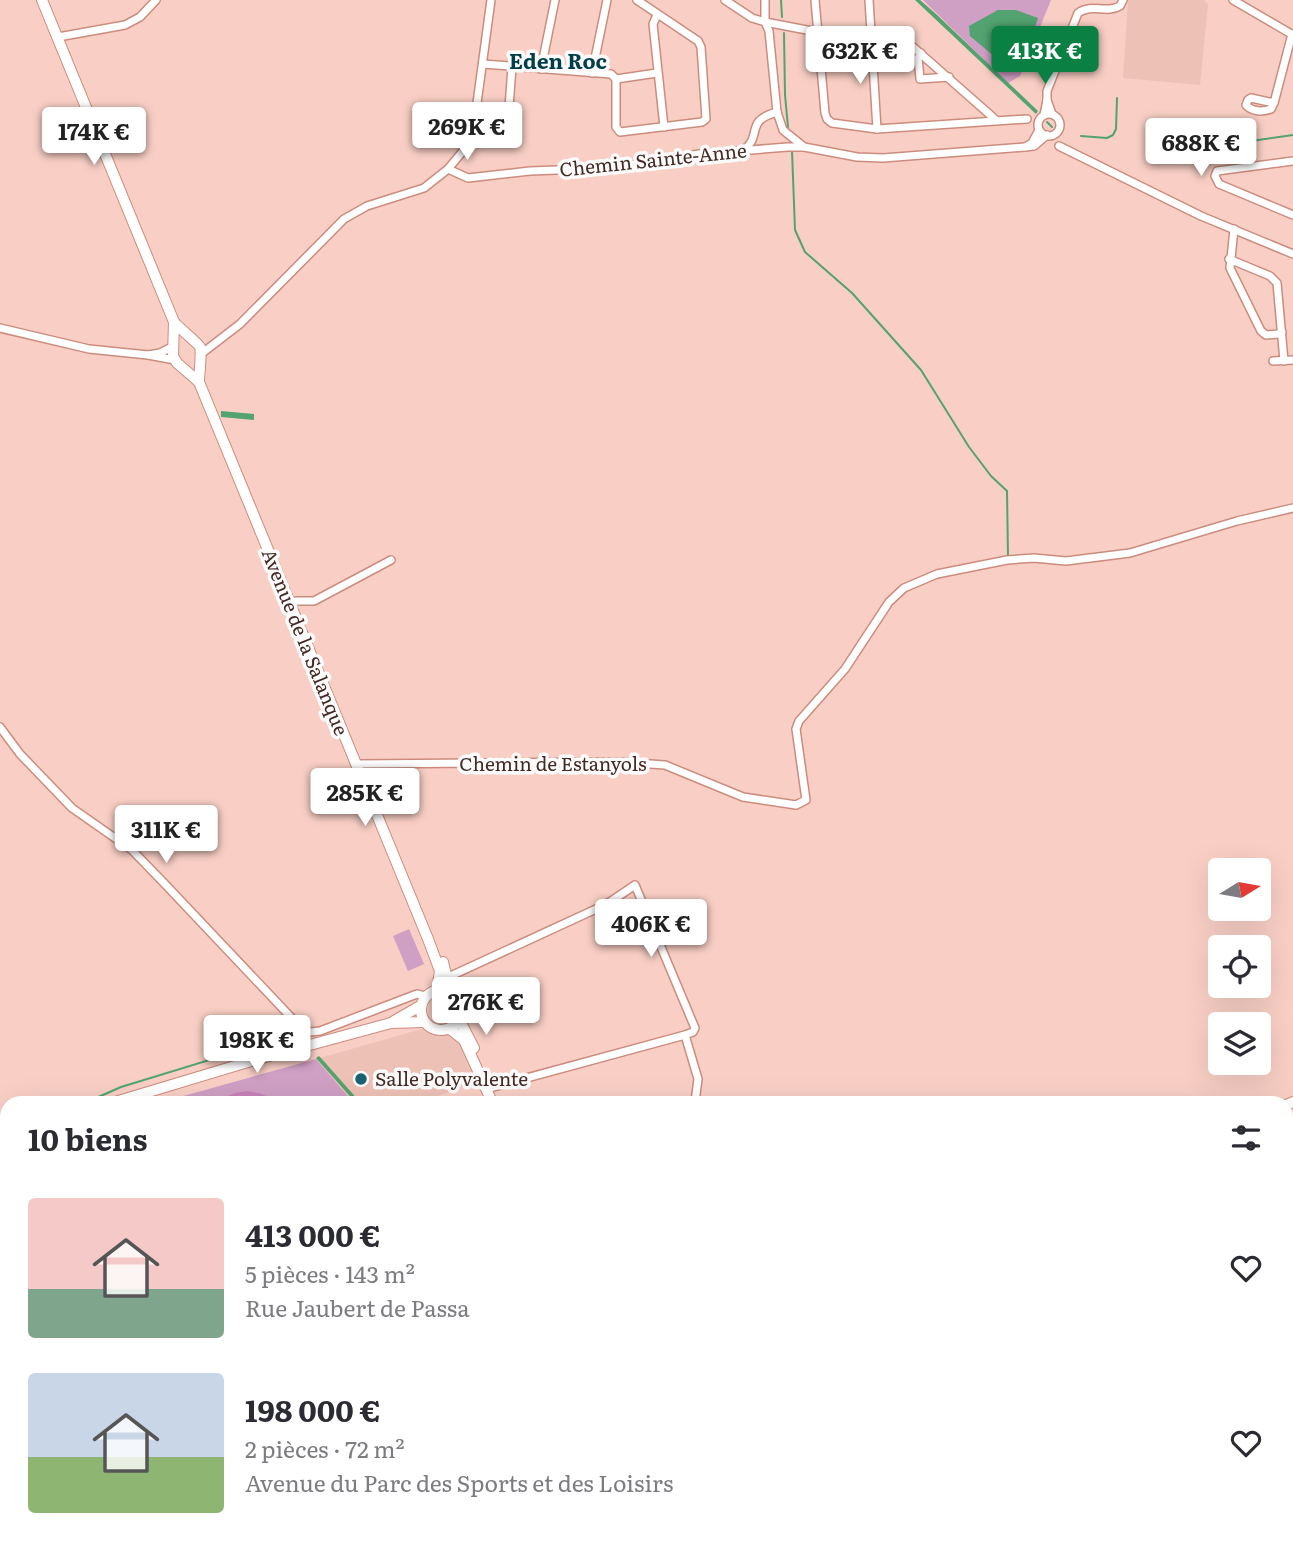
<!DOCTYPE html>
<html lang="fr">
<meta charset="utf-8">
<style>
:root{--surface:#fff;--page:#f7f7f7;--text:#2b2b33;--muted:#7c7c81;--accent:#0b8043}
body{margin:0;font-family:Literata,serif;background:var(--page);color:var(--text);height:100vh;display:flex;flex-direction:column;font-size:26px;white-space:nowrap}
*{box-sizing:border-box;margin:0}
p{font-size:23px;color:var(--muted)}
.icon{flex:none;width:38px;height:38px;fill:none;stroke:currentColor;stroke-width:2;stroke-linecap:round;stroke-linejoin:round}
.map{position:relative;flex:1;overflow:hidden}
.drawer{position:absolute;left:0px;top:1096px;width:1293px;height:450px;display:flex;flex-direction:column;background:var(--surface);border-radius:21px 21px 0 0;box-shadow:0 7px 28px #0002}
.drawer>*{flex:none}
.needle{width:46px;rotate:79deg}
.buttons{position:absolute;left:1208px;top:858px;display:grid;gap:14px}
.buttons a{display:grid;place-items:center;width:63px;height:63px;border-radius:7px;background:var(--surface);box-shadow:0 7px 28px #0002;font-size:35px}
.price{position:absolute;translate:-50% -60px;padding:0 16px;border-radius:7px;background:#fff;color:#222;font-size:23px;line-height:46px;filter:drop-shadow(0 2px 4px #0008)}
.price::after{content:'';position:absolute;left:50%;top:42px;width:21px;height:16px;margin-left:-10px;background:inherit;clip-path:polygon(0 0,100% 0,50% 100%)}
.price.current{background:var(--accent);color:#fff}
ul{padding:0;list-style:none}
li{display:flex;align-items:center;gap:21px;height:175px;padding:0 28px}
li span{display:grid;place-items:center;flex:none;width:196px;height:140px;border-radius:7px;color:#555}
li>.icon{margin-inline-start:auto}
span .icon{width:84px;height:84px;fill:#fffc;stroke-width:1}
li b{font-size:30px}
h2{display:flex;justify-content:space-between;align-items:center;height:84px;padding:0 28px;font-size:30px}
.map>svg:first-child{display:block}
.built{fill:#eec1b6}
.green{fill:#cf9fc4}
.forest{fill:#c883bb}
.water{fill:#52a36f}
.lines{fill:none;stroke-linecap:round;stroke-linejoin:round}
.stream{stroke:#52a36f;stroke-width:2}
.minor-casing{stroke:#cc8c7d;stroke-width:10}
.tertiary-casing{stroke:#cc8c7d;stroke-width:10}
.secondary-casing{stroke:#cc8c7d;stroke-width:12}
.minor{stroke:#fff;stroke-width:7}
.tertiary{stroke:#fff;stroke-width:8}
.secondary{stroke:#fff;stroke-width:10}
.poi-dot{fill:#196270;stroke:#fbfbfb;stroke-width:2.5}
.labels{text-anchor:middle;stroke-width:7;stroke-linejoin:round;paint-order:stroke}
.street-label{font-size:19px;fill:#442923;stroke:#fbfbfb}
.poi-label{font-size:19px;fill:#442923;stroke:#fbfbfb;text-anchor:start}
.neighbourhood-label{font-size:21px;font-weight:bold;fill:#003e4a;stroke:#fbfbfb}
</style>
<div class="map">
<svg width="1293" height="1544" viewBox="0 0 1293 1544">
<rect width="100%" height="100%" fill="#f9cfc5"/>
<g class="built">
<path d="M1128 0H1204L1208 4 1200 85 1123 78Z"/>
<path d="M425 1028 456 1037 476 1082 422 1102H353L316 1059Z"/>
</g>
<g class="green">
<path d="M923 0H1051L1020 76 1008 83Z"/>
<path d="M832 40 867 46V54L826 56V45Z"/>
<path d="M409 929 424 964 408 971 393 936Z"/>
<path d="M316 1059 353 1102H162Z"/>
<path d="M477 1538H611L612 1544H481Z"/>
</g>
<path class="forest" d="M247 1091 259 1093 281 1102H215L235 1093Z"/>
<g class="water">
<path d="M915 0H920L936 14 1038 111 1036 114Z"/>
<path d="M998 10H1016L1038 18C1031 39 1029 53 1009 65L1002 63 970 36 969 26Z"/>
<path d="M221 411 254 414V420L221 417Z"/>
<path d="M319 1056 321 1058 360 1102H355L316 1058Z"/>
</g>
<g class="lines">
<g class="stream">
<path d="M781 0 782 17"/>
<path d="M784 33 785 95 788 127"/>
<path d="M1047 122 1052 127"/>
<path d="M1081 136 1107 138 1113 135 1116 129 1117 98"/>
<path d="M1203 148 1293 135"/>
<path d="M792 151 795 230 805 252 852 293 921 370 969 447 991 476 1007 491 1008 557"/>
<path d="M87 1102 121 1087 288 1036 305 1040"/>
<path d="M209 1538 217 1543"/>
<path d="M65 1544 75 1538"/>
</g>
<defs>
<g id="minor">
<path d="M725 0 752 18 765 22 769 31 777 112"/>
<path d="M765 0V22L859 40 913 47 996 120"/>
<path d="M815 0 825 113 827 119 832 123 877 129 1027 119"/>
<path d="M869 0 877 129"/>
<path d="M1233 0 1293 35"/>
<path d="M657 15 653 24 664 127"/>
<path d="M58 37 125 25 140 17 156 0"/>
<path d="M921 53 918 58 920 79 949 77"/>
<path d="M483 64 611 74 616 79"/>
<path d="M541 69 555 0"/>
<path d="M592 73 607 0"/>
<path d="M616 79V127L620 132 702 122 706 119 701 47 698 41 637 0"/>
<path d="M616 79 657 73"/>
<path d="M1047 100V91L1078 13C1092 3 1106 14 1120 6L1123 0"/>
<path d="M1274 103 1251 98 1248 100 1246 105C1252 112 1263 112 1271 109L1274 103 1292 34"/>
<circle cx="1049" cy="125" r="11"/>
<path d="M1044 115 1047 100 1052 114"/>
<path d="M1039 130 1032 143 1025 147 1034 146 1047 135"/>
<path d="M473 133 507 134 512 67"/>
<path d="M1059 146 1201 216 1293 254"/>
<path d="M744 150C763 135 744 121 777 112L783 130 804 147"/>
<path d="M1293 161 1217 171 1215 176 1219 184 1293 215"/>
<path d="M448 169 472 140 491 0"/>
<path d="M1234 229 1230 268 1261 331 1266 335 1278 334 1282 332"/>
<path d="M1229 259 1270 276 1277 283 1284 361"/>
<path d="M0 328 89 349 148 355"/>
<path d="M174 346 160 353 148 355 175 360"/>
<path d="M201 354 240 324 344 219 367 206 424 188 448 169 468 178 530 171 613 168 699 154 788 147H804L857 157 883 158 1025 147"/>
<path d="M1273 361 1293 360"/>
<path d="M289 604 296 601H314L391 560"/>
<path d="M0 727 20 754 72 808 132 850 163 882 303 1030 310 1032 320 1031 417 994 425 996"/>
<path d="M355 764 621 762 665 765 743 797 796 805 806 800 796 729 799 721 845 669 889 602 904 588 937 574 1007 560 1034 558 1066 561 1130 553 1237 521 1293 508"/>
<path d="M444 979 607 904 635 885 695 1028 693 1032 685 1035 486 1089"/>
<path d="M685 1035 698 1079 695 1102"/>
<path d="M0 1182 5 1198 0 1205"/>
<path d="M0 1286 7 1291"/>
<path d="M0 1372 7 1388"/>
<path d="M0 1500H7"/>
<path d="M99 1538 106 1544"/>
<path d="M615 1538 617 1544"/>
<path d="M170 1544 175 1538"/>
<path d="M222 1544 226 1538 241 1544"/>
<path d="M358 1544 360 1538"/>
<path d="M692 1544 693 1538"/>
</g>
<g id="tertiary">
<path d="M178 1538 192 1544"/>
<path d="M670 1538 673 1544"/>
<path d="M113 1544 147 1538"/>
</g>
<g id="secondary">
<path d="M42 0 174 322C179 328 198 343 200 347 202 353 199 374 199 382L428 939 440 971 437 990"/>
<path d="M174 322 173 356 177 363 199 382"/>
<path d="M443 962 450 992"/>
<circle cx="441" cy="1010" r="20"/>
<path d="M459 1019 474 1048"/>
<path d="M394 1021 420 1006"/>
<path d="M450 1029 464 1040 492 1102"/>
<path d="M115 1102 258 1059 391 1023 424 1022"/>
<path d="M1286 1105 1293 1102"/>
<path d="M0 1153 7 1150"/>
<path d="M958 1544V1538"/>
</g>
</defs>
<use href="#minor" class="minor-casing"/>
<use href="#tertiary" class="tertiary-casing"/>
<use href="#secondary" class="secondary-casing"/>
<use href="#minor" class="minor"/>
<use href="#tertiary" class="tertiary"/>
<use href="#secondary" class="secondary"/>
</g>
<circle class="poi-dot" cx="361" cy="1079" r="7"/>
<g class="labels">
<g class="street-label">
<text transform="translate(653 160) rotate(-6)" y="7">Chemin Sainte-Anne</text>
<text transform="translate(305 642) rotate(68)" y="7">Avenue de la Salanque</text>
<text x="553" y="771">Chemin de Estanyols</text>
</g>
<g class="poi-label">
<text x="375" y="1086">Salle Polyvalente</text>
</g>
<g class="neighbourhood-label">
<text x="558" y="69">Eden Roc</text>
</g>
</g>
</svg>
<div class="buttons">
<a><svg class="needle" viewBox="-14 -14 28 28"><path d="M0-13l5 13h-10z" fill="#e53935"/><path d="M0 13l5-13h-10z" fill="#7c7c81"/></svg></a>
<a><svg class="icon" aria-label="locate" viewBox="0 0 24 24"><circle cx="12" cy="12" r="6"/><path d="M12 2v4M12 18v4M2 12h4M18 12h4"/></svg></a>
<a><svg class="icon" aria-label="layers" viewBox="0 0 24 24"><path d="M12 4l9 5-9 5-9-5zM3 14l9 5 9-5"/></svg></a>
</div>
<b class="price" style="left:860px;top:86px">632K €</b>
<b class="price current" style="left:1045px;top:86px">413K €</b>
<b class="price" style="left:467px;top:162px">269K €</b>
<b class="price" style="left:94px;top:167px">174K €</b>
<b class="price" style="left:1201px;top:178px">688K €</b>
<b class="price" style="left:365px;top:828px">285K €</b>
<b class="price" style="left:166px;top:865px">311K €</b>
<b class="price" style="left:651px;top:959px">406K €</b>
<b class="price" style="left:486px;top:1037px">276K €</b>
<b class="price" style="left:257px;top:1075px">198K €</b>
<section class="drawer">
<h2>10 biens<svg class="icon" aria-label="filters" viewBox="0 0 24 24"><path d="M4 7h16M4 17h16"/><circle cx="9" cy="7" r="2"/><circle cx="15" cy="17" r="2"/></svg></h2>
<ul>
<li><span style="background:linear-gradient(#f6c9c9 65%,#7fa58c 0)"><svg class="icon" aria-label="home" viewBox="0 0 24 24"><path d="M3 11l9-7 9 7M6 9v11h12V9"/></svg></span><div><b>413 000 €</b><p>5 pièces · 143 m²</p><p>Rue Jaubert de Passa</p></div><svg class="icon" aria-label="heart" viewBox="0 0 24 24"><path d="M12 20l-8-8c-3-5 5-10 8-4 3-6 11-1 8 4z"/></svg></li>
<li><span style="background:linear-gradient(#c9d6e8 60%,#8fb573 0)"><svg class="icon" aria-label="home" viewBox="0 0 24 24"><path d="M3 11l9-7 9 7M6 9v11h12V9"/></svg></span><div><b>198 000 €</b><p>2 pièces · 72 m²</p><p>Avenue du Parc des Sports et des Loisirs</p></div><svg class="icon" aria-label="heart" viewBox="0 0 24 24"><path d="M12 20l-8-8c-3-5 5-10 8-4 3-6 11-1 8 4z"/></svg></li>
</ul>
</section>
</div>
